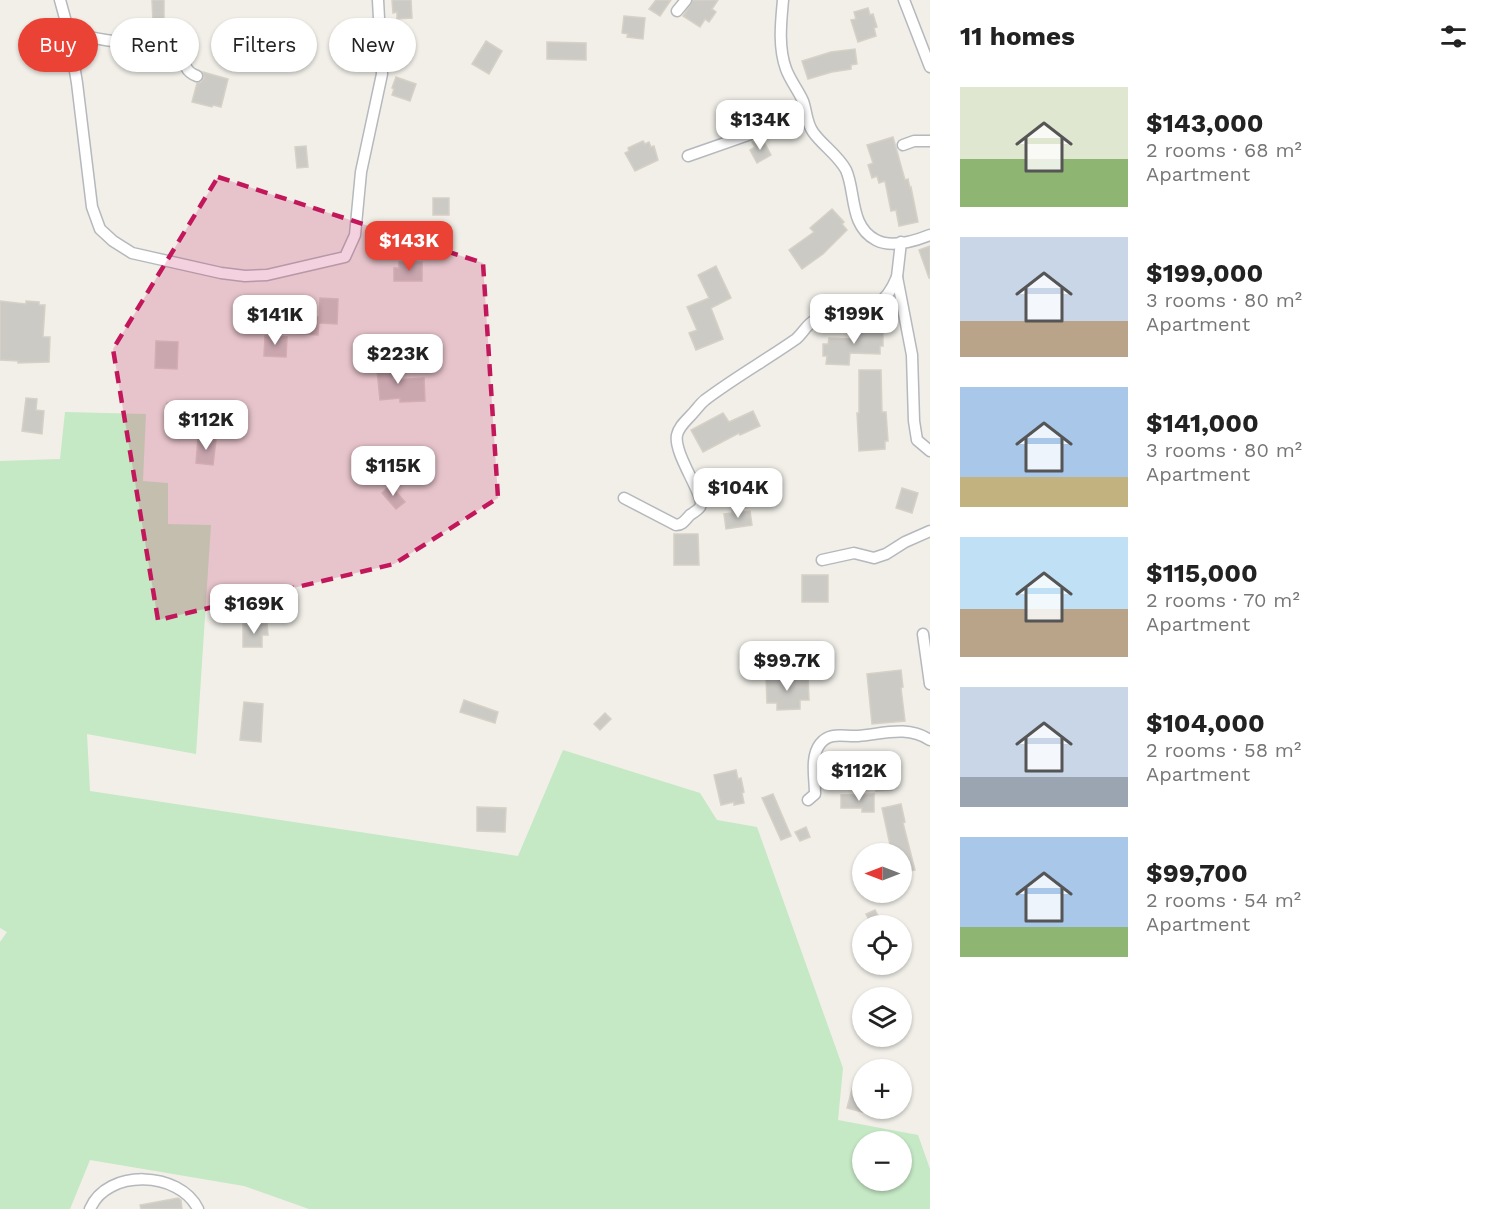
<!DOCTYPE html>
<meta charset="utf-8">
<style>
:root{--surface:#fff;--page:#f2f2f2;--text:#222;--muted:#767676;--accent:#ea4335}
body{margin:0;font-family:"Work Sans",sans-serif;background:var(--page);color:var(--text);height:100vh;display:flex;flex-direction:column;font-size:22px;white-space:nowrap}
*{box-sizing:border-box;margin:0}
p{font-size:20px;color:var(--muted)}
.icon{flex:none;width:33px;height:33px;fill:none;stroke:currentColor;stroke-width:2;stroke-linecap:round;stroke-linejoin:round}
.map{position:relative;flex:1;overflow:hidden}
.side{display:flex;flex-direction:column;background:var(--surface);width:570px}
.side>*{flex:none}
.guide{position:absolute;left:18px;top:18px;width:570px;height:54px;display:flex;gap:12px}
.needle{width:39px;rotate:270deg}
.buttons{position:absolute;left:852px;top:843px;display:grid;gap:12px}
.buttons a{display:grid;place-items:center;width:60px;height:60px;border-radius:50%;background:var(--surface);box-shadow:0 2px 4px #0004;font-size:30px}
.price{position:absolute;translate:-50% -51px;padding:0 14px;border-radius:12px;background:#fff;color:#222;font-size:20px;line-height:39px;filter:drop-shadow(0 2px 3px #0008)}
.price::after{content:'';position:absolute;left:50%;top:36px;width:18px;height:14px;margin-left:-9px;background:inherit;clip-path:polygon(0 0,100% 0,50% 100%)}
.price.current{background:var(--accent);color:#fff}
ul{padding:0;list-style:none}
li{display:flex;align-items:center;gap:18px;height:150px;padding:0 30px}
li span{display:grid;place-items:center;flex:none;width:168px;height:120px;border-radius:0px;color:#555}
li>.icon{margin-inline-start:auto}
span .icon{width:72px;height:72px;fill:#fffc;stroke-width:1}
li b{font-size:26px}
h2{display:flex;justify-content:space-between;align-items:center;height:72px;padding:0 30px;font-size:26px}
.chip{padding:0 21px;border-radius:27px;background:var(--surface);box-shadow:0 2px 4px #0004;font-size:21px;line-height:54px}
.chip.current{background:var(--accent);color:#fff}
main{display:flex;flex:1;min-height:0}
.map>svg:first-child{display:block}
.green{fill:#c5e8c5;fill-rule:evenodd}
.building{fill:#cccac5;stroke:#d6d1c6;stroke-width:1.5}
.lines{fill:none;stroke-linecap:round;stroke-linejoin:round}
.street-casing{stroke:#b5b8bc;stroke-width:13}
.street{stroke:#fff;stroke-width:10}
.marked{fill:#c2185b;fill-opacity:0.2;stroke:#c2185b;stroke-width:4.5;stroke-dasharray:12 8;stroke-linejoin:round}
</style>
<main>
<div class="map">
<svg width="930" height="1209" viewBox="0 0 930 1209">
<rect width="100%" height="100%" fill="#f1efe8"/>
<path class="green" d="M65 412 146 414 143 481 168 483V524L211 525 196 754 87 734 90 791 518 856 563 750 700 793 717 820 757 827 843 1068 838 1120 918 1135 930 1169V1209H309L244 1186 90 1160 70 1209H0V942L7 932 0 928V461L60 459ZM862 1142H902V1180H862Z"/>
<g class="building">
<path d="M152 0H164V23H153Z"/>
<path d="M392 0H411L412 18 397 19V12L393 13Z"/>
<path d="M656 0H671L660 16 649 9Z"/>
<path d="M693 0H718L712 9 716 12 709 22 705 19 700 27 683 16Z"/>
<path d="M868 8 870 15 873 14 877 27 874 28 876 36 858 42 851 20 856 19 854 12Z"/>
<path d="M624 16 645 18 643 39 627 37 628 34 622 33Z"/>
<path d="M486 41 502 51 489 74 472 64Z"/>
<path d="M547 42 586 43V60L547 59Z"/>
<path d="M855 49 857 64 851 65V69L832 72 808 79 802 61 831 52Z"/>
<path d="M203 72 228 79 221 107 213 105 212 107 192 102 197 83 201 82 204 78Z"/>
<path d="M396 77 416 84 410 101 392 95 394 89 392 88Z"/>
<path d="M893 137 905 180 908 179 910 188 911 187 918 222 899 226 896 210 891 211 885 181 879 183 877 176 872 178 868 165 873 163 867 145Z"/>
<path d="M762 138 771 155 757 163 750 150 755 147 752 142Z"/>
<path d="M643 141 645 144 649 142 651 147 654 146 658 160 635 171 625 153 629 151 628 148Z"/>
<path d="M306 146 308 167 297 168 295 147Z"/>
<rect x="433" y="198" width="16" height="17"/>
<path d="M832 209 844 222 842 224 847 230 823 254 802 269 789 250 814 232 810 228Z"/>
<path d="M930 246V278H929L919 250Z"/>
<path d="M399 262H422V281H394V268H399Z"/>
<path d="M716 266 731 298 711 308 723 339 696 350 689 333 697 330 687 307 709 298 698 275Z"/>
<path d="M320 298 338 299 337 324 319 323Z"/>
<path d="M0 301 26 304V301L39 302V305H45L43 337H50L49 362 18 363V361L0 360Z"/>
<path d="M291 316 319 317 318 335 290 333Z"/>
<path d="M856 325H880V333H883V346H880V354L850 353 849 365 826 364 827 356H823V344H828L829 338 856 339Z"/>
<path d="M265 336 287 337 286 357 264 356Z"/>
<path d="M156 341 178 342 177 369 155 368Z"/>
<path d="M391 359 393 380 424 378 425 401 400 402V398L380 400 376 360Z"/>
<path d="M859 370H881L882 412H886L888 441H885V449L859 451 857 413H859Z"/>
<path d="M26 398 37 399 36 410 44 411 42 434 22 431Z"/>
<path d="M167 403 192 405 191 423 166 421Z"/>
<path d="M753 411 760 426 740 435 739 433 703 452 691 430 723 413 729 422Z"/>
<path d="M198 438 216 440 213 465 196 463Z"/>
<path d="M390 485 405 502 396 509 382 493Z"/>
<path d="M902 488 918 493 912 513 896 508Z"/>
<path d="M742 508 743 512 750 511 752 525 726 529 724 514 732 513V510Z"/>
<path d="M674 534H698L699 565H674Z"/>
<rect x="802" y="575" width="26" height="27"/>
<path d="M267 623 268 635H262V647H243V624Z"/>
<path d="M901 670 903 687 901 688 905 721 872 724 867 674Z"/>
<path d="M808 676 809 700H800V709L777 710V703H767L766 678Z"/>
<path d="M464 700 498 712 495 723 460 712Z"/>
<path d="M244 702 263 704 261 742 240 740Z"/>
<path d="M605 713 611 719 600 730 594 724Z"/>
<path d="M736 770 738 779 741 778 744 792 742 793 744 803 734 805V802L721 805 714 775Z"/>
<path d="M889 770 892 790 876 791 875 772Z"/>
<path d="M773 794 791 836 781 840 762 798Z"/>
<path d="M874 794V812H862V808H841V795Z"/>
<path d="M901 804 905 822 903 823 915 870 902 873V854H892L882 808Z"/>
<path d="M477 807 506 808 505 832 477 831Z"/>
<path d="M806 827 810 837 800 841 795 832Z"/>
<path d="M875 910 881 921 872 926 866 914Z"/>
<path d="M855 1078 862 1081V1112L847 1108Z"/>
<path d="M178 1198 181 1200 182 1209H141L140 1205Z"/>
</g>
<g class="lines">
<defs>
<g id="street">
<path d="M60 0 68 29 77 83 92 207 100 229 113 241 132 253 221 273 245 276 267 275 345 257 355 235 361 172 382 74 378 0"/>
<path d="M783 0C781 22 778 47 786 69 790 80 798 90 803 101 807 112 806 122 813 132 822 145 838 155 846 170 856 192 849 226 876 240 891 248 915 241 930 235"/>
<path d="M904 0 930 67"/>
<path d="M677 11 686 0"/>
<path d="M68 29C98 44 135 42 168 44L176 47 183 52C184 63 185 72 197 76"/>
<path d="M903 145 914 141H930"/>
<path d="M688 156 794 119 807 120"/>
<path d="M901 242 897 277 912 355 914 421 917 440 930 451"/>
<path d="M624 498 676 525C683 525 685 520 690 515 693 513 698 510 700 507 706 497 673 454 677 435 679 426 687 420 693 413 697 409 700 404 705 400 734 378 766 360 796 339 803 333 807 324 815 320 850 301 877 326 897 277"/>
<path d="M822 560 854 553 874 558 886 554 905 542 930 531"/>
<path d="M923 634 930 684"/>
<path d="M808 800 815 794C815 778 810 757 820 744 830 731 844 737 858 736 883 734 907 725 930 740"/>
<path d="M90 1209C107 1168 180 1171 198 1209"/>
</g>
</defs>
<use href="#street" class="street-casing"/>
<use href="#street" class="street"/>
</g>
<path class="marked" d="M218 177 483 263 498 498 394 564 158 620 113 349Z"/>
</svg>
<div class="buttons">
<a><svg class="needle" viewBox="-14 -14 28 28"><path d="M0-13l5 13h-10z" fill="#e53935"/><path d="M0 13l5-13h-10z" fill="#767676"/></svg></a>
<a><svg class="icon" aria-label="locate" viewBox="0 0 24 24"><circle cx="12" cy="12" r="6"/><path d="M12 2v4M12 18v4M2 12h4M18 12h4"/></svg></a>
<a><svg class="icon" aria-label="layers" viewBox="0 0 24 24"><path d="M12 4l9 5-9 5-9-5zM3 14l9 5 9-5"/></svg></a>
<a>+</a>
<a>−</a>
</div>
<b class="price" style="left:760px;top:151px">$134K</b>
<b class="price current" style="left:409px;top:272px">$143K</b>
<b class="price" style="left:854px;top:345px">$199K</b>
<b class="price" style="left:275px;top:346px">$141K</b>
<b class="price" style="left:398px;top:385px">$223K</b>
<b class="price" style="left:206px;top:451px">$112K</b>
<b class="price" style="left:393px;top:497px">$115K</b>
<b class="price" style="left:738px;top:519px">$104K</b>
<b class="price" style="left:254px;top:635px">$169K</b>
<b class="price" style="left:787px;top:692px">$99.7K</b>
<b class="price" style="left:859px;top:802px">$112K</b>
<div class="guide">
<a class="chip current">Buy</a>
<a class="chip">Rent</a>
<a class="chip">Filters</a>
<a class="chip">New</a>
</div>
</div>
<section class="side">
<h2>11 homes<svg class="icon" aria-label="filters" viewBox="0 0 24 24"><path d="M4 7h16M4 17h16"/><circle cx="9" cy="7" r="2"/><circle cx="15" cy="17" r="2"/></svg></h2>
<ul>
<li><span style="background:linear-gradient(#dfe7d0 60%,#8fb573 0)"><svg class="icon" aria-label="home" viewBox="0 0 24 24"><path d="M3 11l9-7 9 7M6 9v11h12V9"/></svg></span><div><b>$143,000</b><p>2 rooms · 68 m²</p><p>Apartment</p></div></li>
<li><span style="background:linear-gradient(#c9d6e8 70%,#b9a48a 0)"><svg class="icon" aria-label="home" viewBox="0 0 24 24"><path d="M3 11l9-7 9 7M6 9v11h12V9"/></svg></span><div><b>$199,000</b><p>3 rooms · 80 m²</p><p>Apartment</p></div></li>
<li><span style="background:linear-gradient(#a9c7e8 75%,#c2b280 0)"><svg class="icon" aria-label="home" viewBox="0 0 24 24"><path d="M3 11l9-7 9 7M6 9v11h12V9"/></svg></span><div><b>$141,000</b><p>3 rooms · 80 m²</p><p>Apartment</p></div></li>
<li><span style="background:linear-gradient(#bfe0f5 60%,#b9a48a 0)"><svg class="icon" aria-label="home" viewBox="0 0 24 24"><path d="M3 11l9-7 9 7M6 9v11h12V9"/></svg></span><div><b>$115,000</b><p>2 rooms · 70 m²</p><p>Apartment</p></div></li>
<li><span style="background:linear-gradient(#c9d6e8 75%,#9aa5b1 0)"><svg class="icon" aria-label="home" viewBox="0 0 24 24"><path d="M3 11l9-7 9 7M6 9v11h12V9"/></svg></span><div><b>$104,000</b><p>2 rooms · 58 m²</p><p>Apartment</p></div></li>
<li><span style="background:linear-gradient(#a9c7e8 75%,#8fb573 0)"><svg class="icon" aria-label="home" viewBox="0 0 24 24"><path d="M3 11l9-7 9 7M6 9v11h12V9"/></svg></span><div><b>$99,700</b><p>2 rooms · 54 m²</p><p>Apartment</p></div></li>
</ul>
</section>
</main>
